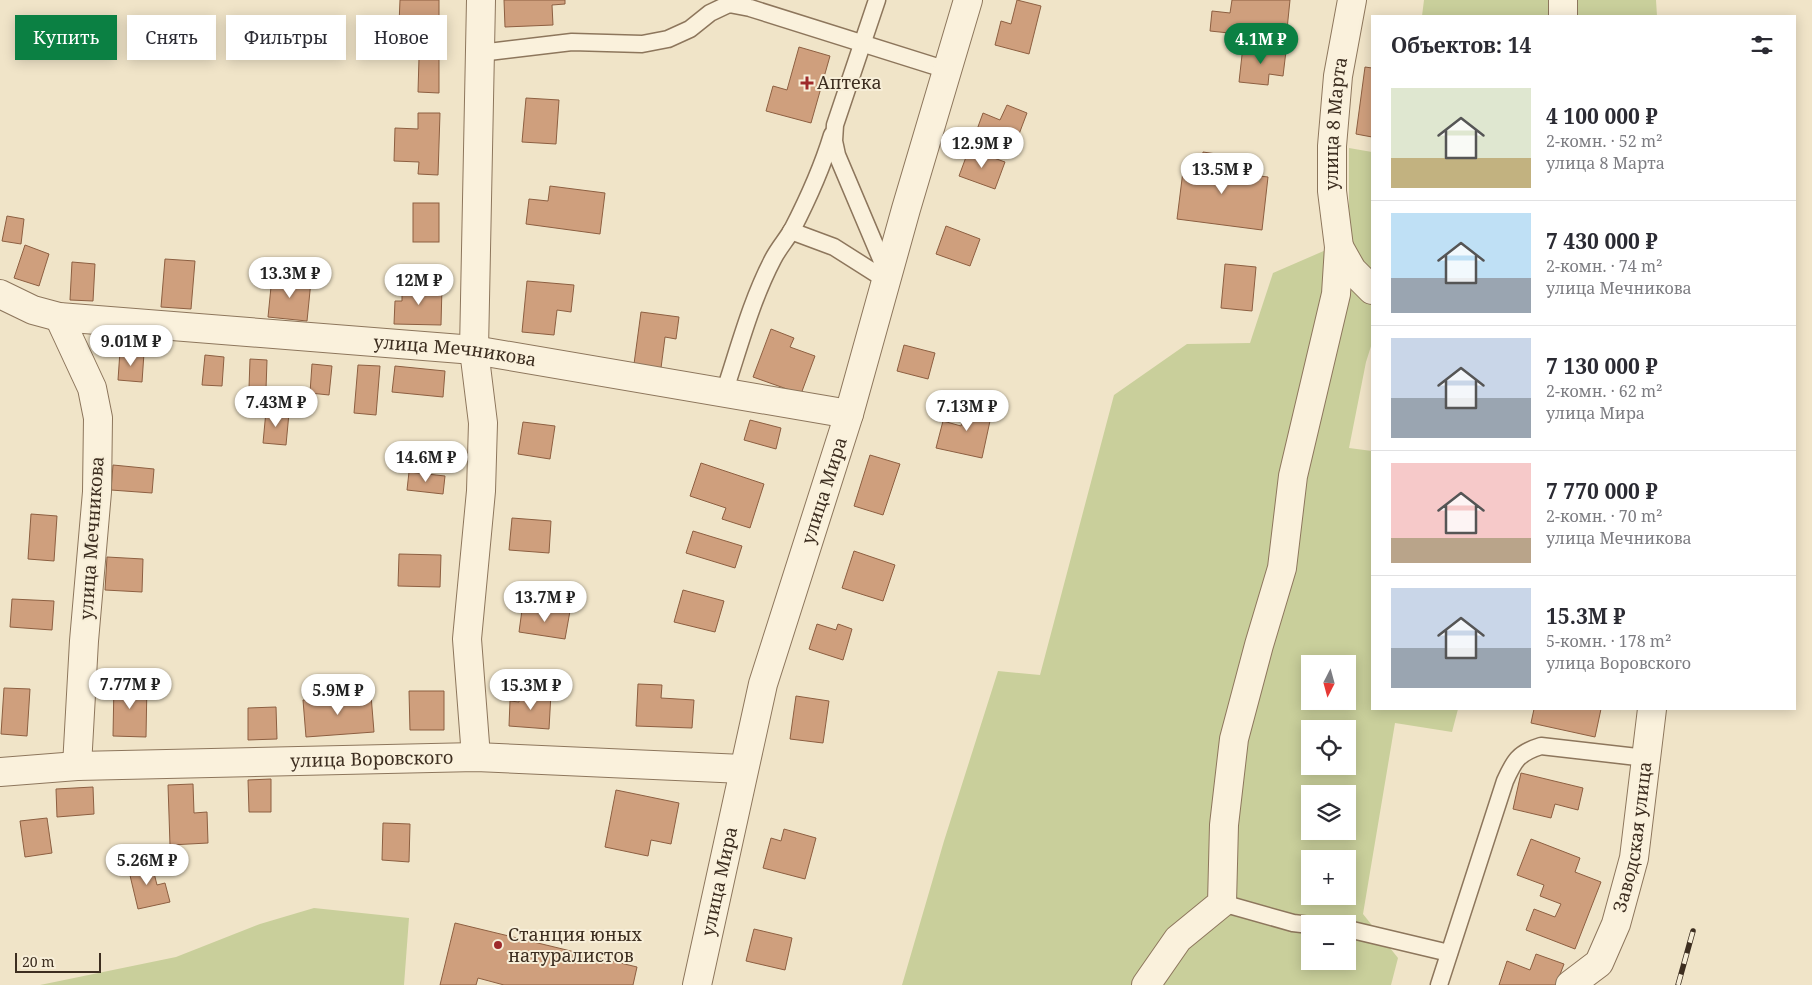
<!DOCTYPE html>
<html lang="ru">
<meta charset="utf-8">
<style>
:root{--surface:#fff;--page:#f2f2f3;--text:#2b2b33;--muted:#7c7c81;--line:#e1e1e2;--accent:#0b8043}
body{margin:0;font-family:"Noto Serif",serif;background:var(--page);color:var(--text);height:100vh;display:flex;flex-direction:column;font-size:19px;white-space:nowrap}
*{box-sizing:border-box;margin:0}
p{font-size:16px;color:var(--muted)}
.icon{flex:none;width:28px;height:28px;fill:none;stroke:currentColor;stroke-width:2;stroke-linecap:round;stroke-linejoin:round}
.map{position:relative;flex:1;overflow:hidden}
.sheet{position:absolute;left:1371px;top:15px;width:425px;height:695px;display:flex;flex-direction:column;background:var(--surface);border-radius:0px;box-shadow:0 2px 12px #0003}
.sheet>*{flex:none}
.guide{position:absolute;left:15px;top:15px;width:475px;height:45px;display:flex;gap:10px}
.needle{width:32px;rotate:186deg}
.fabs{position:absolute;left:1301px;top:655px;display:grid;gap:10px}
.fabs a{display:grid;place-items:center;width:55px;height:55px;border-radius:0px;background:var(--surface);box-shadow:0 2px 12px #0003;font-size:25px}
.scale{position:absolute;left:15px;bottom:12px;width:86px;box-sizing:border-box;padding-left:5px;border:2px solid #3d2e20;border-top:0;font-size:14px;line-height:18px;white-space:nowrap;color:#3d2e20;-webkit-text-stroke:4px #f7eed8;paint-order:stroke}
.price{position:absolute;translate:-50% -42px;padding:0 11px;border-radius:18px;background:#fff;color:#222;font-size:16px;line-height:32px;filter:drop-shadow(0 1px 2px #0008)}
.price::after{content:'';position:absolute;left:50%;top:30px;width:15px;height:11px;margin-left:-8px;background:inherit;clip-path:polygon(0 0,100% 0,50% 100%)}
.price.current{background:var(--accent);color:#fff}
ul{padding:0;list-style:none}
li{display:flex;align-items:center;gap:15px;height:125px;padding:0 20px}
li+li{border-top:1px solid var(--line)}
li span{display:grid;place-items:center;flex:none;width:140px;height:100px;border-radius:0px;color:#555}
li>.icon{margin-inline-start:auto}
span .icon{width:60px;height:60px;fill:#fffc;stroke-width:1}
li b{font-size:21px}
h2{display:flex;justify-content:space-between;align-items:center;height:60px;padding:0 20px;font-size:21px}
.tag{padding:0 18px;border-radius:0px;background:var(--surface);box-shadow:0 2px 12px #0003;font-size:18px;line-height:45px}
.tag.current{background:var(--accent);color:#fff}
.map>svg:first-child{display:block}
.green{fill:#c9cf9b;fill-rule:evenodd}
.building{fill:#cf9f7d;stroke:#8d5f41}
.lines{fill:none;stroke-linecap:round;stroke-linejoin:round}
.service-casing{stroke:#8d765c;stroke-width:19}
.minor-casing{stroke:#8d765c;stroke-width:30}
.tertiary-casing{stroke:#8d765c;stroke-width:30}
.service{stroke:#faf1dc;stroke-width:16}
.minor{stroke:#faf1dc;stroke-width:28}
.tertiary{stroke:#faf1dc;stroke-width:28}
.rail-casing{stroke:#3d2e20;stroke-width:5.5}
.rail{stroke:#f7eed8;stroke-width:4;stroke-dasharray:11;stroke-linecap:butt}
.poi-dot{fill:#9e2a2b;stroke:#f7eed8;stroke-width:2}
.labels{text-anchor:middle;stroke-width:4;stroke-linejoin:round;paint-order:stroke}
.poi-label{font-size:18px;fill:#3d2e20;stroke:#f7eed8;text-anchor:start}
.street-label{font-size:18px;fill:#3d2e20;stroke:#f7eed8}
</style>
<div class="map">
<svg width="1812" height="985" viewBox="0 0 1812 985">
<rect width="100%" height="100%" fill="#f0e4c8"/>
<g class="green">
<path d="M1424 0H1656L1657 16H1422Z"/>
<path d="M1349 148 1372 152V343L1366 362 1349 448 1372 451V709H1458L1452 732 1395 723 1363 914 1398 958 1391 985H902L944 841 998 671 1040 675 1114 395 1187 344 1250 343 1273 273 1349 240ZM1310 664H1348V701H1310ZM1310 729H1348V766H1310ZM1310 794H1348V831H1310ZM1310 859H1348V896H1310ZM1310 924H1348V961H1310Z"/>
<path d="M314 908 409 918 404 985H40L176 957 260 924Z"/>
</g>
<g class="building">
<path d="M400 0H439V25L399 24Z"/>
<path d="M504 0H565V4L552 5 553 25 505 27Z"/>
<path d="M1017 0 1041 6 1029 54 995 45 1001 21 1011 24Z"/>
<path d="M1232 0H1290L1286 39 1210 31 1212 11 1230 13Z"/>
<path d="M1243 46 1286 51 1283 76 1269 74 1268 85 1239 82Z"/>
<path d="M799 47 830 56 811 123 766 111 773 86 787 90Z"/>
<path d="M419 58H439V93L418 92Z"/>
<path d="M1365 67 1372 68V137L1356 134Z"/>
<path d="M526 98 559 100 556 144 522 142Z"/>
<path d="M1007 105 1027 113 1013 150 975 135 983 113 1000 120Z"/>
<path d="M418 113H440L438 175 418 174 419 162 394 161 395 128 418 129Z"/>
<path d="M969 149 1005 162 995 189 959 176Z"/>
<path d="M1203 152 1230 156 1228 172 1268 177 1262 230 1177 219 1184 163 1201 166Z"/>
<path d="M550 186 605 193 600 234 526 224 529 199 548 201Z"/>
<rect x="413" y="203" width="26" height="39"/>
<path d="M7 216 24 219 21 244 2 241Z"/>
<path d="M946 226 980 239 970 266 936 254Z"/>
<path d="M25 245 49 254 39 286 14 278Z"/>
<path d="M165 259 195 261 191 309 161 307Z"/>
<path d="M72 262 95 264 93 301 70 300Z"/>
<path d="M1225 264 1256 267 1252 311 1221 308Z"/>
<path d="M272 277 311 281 307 321 268 317Z"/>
<path d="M527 281 574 285 571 312 557 310 554 335 522 332Z"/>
<path d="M402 285 442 286 441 325 394 324 395 301H402Z"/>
<path d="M641 312 679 317 676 339 665 337 661 368 634 364Z"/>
<path d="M771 329 794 338 790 347 815 356 801 394 753 377Z"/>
<path d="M904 345 935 353 928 379 897 371Z"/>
<path d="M120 351 144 353 142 382 118 380Z"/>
<path d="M205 355 224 357 222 386 202 385Z"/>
<path d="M250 359 267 360 266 389 249 388Z"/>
<path d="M312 364 332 366 329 395 310 393Z"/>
<path d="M358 365 380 366 376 415 354 413Z"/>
<path d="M395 366 445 371 443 397 392 392Z"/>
<path d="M967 401 993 407 982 458 936 448 943 421 961 426Z"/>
<path d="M266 411 289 413 286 445 263 443Z"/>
<path d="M750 420 781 428 776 449 744 440Z"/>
<path d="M523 422 555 426 550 459 518 454Z"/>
<path d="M870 455 900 464 883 515 854 506Z"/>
<path d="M701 463 764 484 750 528 722 519 726 508 690 496Z"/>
<path d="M113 465 154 469 152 493 111 490Z"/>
<path d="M409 472 445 476 443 494 407 490Z"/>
<path d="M31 514 57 516 54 561 28 559Z"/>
<path d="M512 518 551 521 549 553 509 550Z"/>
<path d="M693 531 742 546 735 568 686 553Z"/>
<path d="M854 551 895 565 883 601 842 588Z"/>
<path d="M399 554 441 555 440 587 398 586Z"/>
<path d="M107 557 143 559 142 592 105 590Z"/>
<path d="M683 590 724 601 715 632 674 622Z"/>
<path d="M12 599 54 601 52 630 10 627Z"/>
<path d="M546 608 570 611 565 639 519 632 522 610 545 614Z"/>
<path d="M817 624 836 630 838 624 852 629 843 660 809 649Z"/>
<path d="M114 683H147L146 737 113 736Z"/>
<path d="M638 684 662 685 661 698 694 700 692 728 636 726Z"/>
<path d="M4 688 30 689 27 736 1 734Z"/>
<path d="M409 691H444V730H410Z"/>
<path d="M520 691 551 693 549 729 509 726 510 701 519 702Z"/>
<path d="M371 695 374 732 306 737 303 700Z"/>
<path d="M796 696 829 701 823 743 790 739Z"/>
<path d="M276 707 277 739 248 740V708Z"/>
<path d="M1534 709H1601L1595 737 1531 723Z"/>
<path d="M1521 773 1583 788 1578 810 1555 804 1551 818 1513 809Z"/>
<path d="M271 779V812H249L248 780Z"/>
<path d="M193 784 194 813 207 812 208 843 170 845 168 785Z"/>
<path d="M93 787 94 814 57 817 56 789Z"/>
<path d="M616 790 679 803 671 844 651 840 648 856 605 847Z"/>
<path d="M47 818 52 853 25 857 20 821Z"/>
<path d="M383 823 410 824 409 862 382 860Z"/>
<path d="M784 829 816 838 805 879 763 868 771 838 781 841Z"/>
<path d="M1531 839 1580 858 1575 872 1601 882 1575 949 1526 930 1534 909 1555 917 1561 904 1540 896 1544 885 1517 875Z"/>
<path d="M151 861 157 885 165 883 170 902 138 909 128 867Z"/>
<path d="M455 923 637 967 633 985H504L478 978 476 985H440Z"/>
<path d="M754 929 792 938 785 970 746 961Z"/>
<path d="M1536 954 1564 964 1556 985H1499L1507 961 1530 970Z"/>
</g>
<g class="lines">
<defs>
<g id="service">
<path d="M877 0 835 125 834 141 837 155 881 259 885 276"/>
<path d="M480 53 572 42 642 44 668 39 690 29 710 13 729 4 750 8 947 70"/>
<path d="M791 231 834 247 886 280"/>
<path d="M724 393C739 348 751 301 773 259 778 249 786 240 792 230 808 199 822 168 832 135"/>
<path d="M1222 903 1293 923 1310 925"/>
<path d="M1348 929 1449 953"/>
<path d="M1439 985 1505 781C1514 761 1518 753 1541 746L1646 758"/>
</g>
<g id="minor">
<path d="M1563 0V16"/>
<path d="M1339 247 1352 270 1372 290"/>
<path id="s1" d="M0 294 33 310 59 317 474 350 849 414"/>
<path d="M59 317 92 388 98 418 97 492 84 641 77 766"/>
<path d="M476 757 467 639 481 491 483 423 474 350 481 0"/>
<path id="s2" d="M0 772 77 766 476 757 743 769"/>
<path id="s3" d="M1146 985 1178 939 1222 903 1224 825 1234 739 1259 645 1282 568 1293 476 1336 294 1339 247 1332 191V146L1338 76 1352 0"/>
<path id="s4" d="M1570 985 1599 963 1616 924 1634 858 1652 709"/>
</g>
<g id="tertiary">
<path id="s5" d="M697 985 763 684 849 414 906 209 968 0"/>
</g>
</defs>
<use href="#service" class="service-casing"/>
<use href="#minor" class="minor-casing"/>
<use href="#tertiary" class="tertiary-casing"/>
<use href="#service" class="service"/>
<use href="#minor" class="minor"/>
<use href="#tertiary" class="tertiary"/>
<defs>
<path id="rail" d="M1678 985 1693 931"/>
</defs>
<use href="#rail" class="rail-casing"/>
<use href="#rail" class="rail"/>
</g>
<g class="poi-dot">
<path d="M804.5 75.5h5v5h5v5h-5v5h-5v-5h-5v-5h5z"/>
<circle cx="498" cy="945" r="5"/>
</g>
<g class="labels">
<g class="poi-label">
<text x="817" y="89">Аптека</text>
<text x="508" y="941">Станция юных<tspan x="508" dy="21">натуралистов</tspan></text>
</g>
<g class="street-label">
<text dy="6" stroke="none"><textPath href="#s3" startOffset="906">улица 8 Марта</textPath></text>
<text dy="6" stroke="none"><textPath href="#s1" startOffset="461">улица Мечникова</textPath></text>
<text dy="6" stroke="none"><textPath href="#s5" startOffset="511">улица Мира</textPath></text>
<text transform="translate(92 538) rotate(-86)" y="6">улица Мечникова</text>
<text dy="6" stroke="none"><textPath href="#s2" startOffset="372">улица Воровского</textPath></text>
<text dy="6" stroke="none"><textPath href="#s4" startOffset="168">Заводская улица</textPath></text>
<text dy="6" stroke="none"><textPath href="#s5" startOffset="106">улица Мира</textPath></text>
</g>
</g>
</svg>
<div class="fabs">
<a><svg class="needle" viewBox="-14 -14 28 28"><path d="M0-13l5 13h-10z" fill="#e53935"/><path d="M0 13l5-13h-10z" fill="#7c7c81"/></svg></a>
<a><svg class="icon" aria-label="locate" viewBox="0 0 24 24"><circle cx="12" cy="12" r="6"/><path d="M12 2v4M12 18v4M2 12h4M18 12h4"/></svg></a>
<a><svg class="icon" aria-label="layers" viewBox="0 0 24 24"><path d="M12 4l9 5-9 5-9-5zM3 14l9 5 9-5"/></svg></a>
<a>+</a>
<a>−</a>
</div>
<div class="scale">20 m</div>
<b class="price current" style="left:1261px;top:65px">4.1M ₽</b>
<b class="price" style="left:982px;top:169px">12.9M ₽</b>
<b class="price" style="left:1222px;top:195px">13.5M ₽</b>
<b class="price" style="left:290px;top:299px">13.3M ₽</b>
<b class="price" style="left:419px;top:306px">12M ₽</b>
<b class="price" style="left:131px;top:367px">9.01M ₽</b>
<b class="price" style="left:276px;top:428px">7.43M ₽</b>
<b class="price" style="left:967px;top:432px">7.13M ₽</b>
<b class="price" style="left:426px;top:483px">14.6M ₽</b>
<b class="price" style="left:545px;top:623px">13.7M ₽</b>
<b class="price" style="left:130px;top:710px">7.77M ₽</b>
<b class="price" style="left:531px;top:711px">15.3M ₽</b>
<b class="price" style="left:338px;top:716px">5.9M ₽</b>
<b class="price" style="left:147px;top:886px">5.26M ₽</b>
<div class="guide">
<a class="tag current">Купить</a>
<a class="tag">Снять</a>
<a class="tag">Фильтры</a>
<a class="tag">Новое</a>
</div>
<section class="sheet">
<h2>Объектов: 14<svg class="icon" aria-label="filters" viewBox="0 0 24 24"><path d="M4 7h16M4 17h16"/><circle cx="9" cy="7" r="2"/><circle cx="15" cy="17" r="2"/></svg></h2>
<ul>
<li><span style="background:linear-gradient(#dfe7d0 70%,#c2b280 0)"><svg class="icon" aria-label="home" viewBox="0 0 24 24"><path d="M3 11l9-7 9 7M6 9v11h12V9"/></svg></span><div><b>4 100 000 ₽</b><p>2-комн. · 52 m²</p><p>улица 8 Марта</p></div></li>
<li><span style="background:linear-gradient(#bfe0f5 65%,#9aa5b1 0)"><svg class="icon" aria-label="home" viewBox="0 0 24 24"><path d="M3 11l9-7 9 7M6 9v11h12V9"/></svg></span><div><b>7 430 000 ₽</b><p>2-комн. · 74 m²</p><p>улица Мечникова</p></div></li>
<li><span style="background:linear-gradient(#c9d6e8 60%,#9aa5b1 0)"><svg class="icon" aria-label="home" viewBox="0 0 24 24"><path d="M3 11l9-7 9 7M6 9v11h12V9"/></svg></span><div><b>7 130 000 ₽</b><p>2-комн. · 62 m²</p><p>улица Мира</p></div></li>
<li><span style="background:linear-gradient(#f6c9c9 75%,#b9a48a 0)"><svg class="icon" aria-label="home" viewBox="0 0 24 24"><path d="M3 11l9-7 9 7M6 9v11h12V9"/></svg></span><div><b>7 770 000 ₽</b><p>2-комн. · 70 m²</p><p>улица Мечникова</p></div></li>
<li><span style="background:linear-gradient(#c9d6e8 60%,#9aa5b1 0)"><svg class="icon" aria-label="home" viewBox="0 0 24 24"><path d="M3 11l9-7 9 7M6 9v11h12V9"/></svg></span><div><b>15.3M ₽</b><p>5-комн. · 178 m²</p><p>улица Воровского</p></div></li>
</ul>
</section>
</div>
